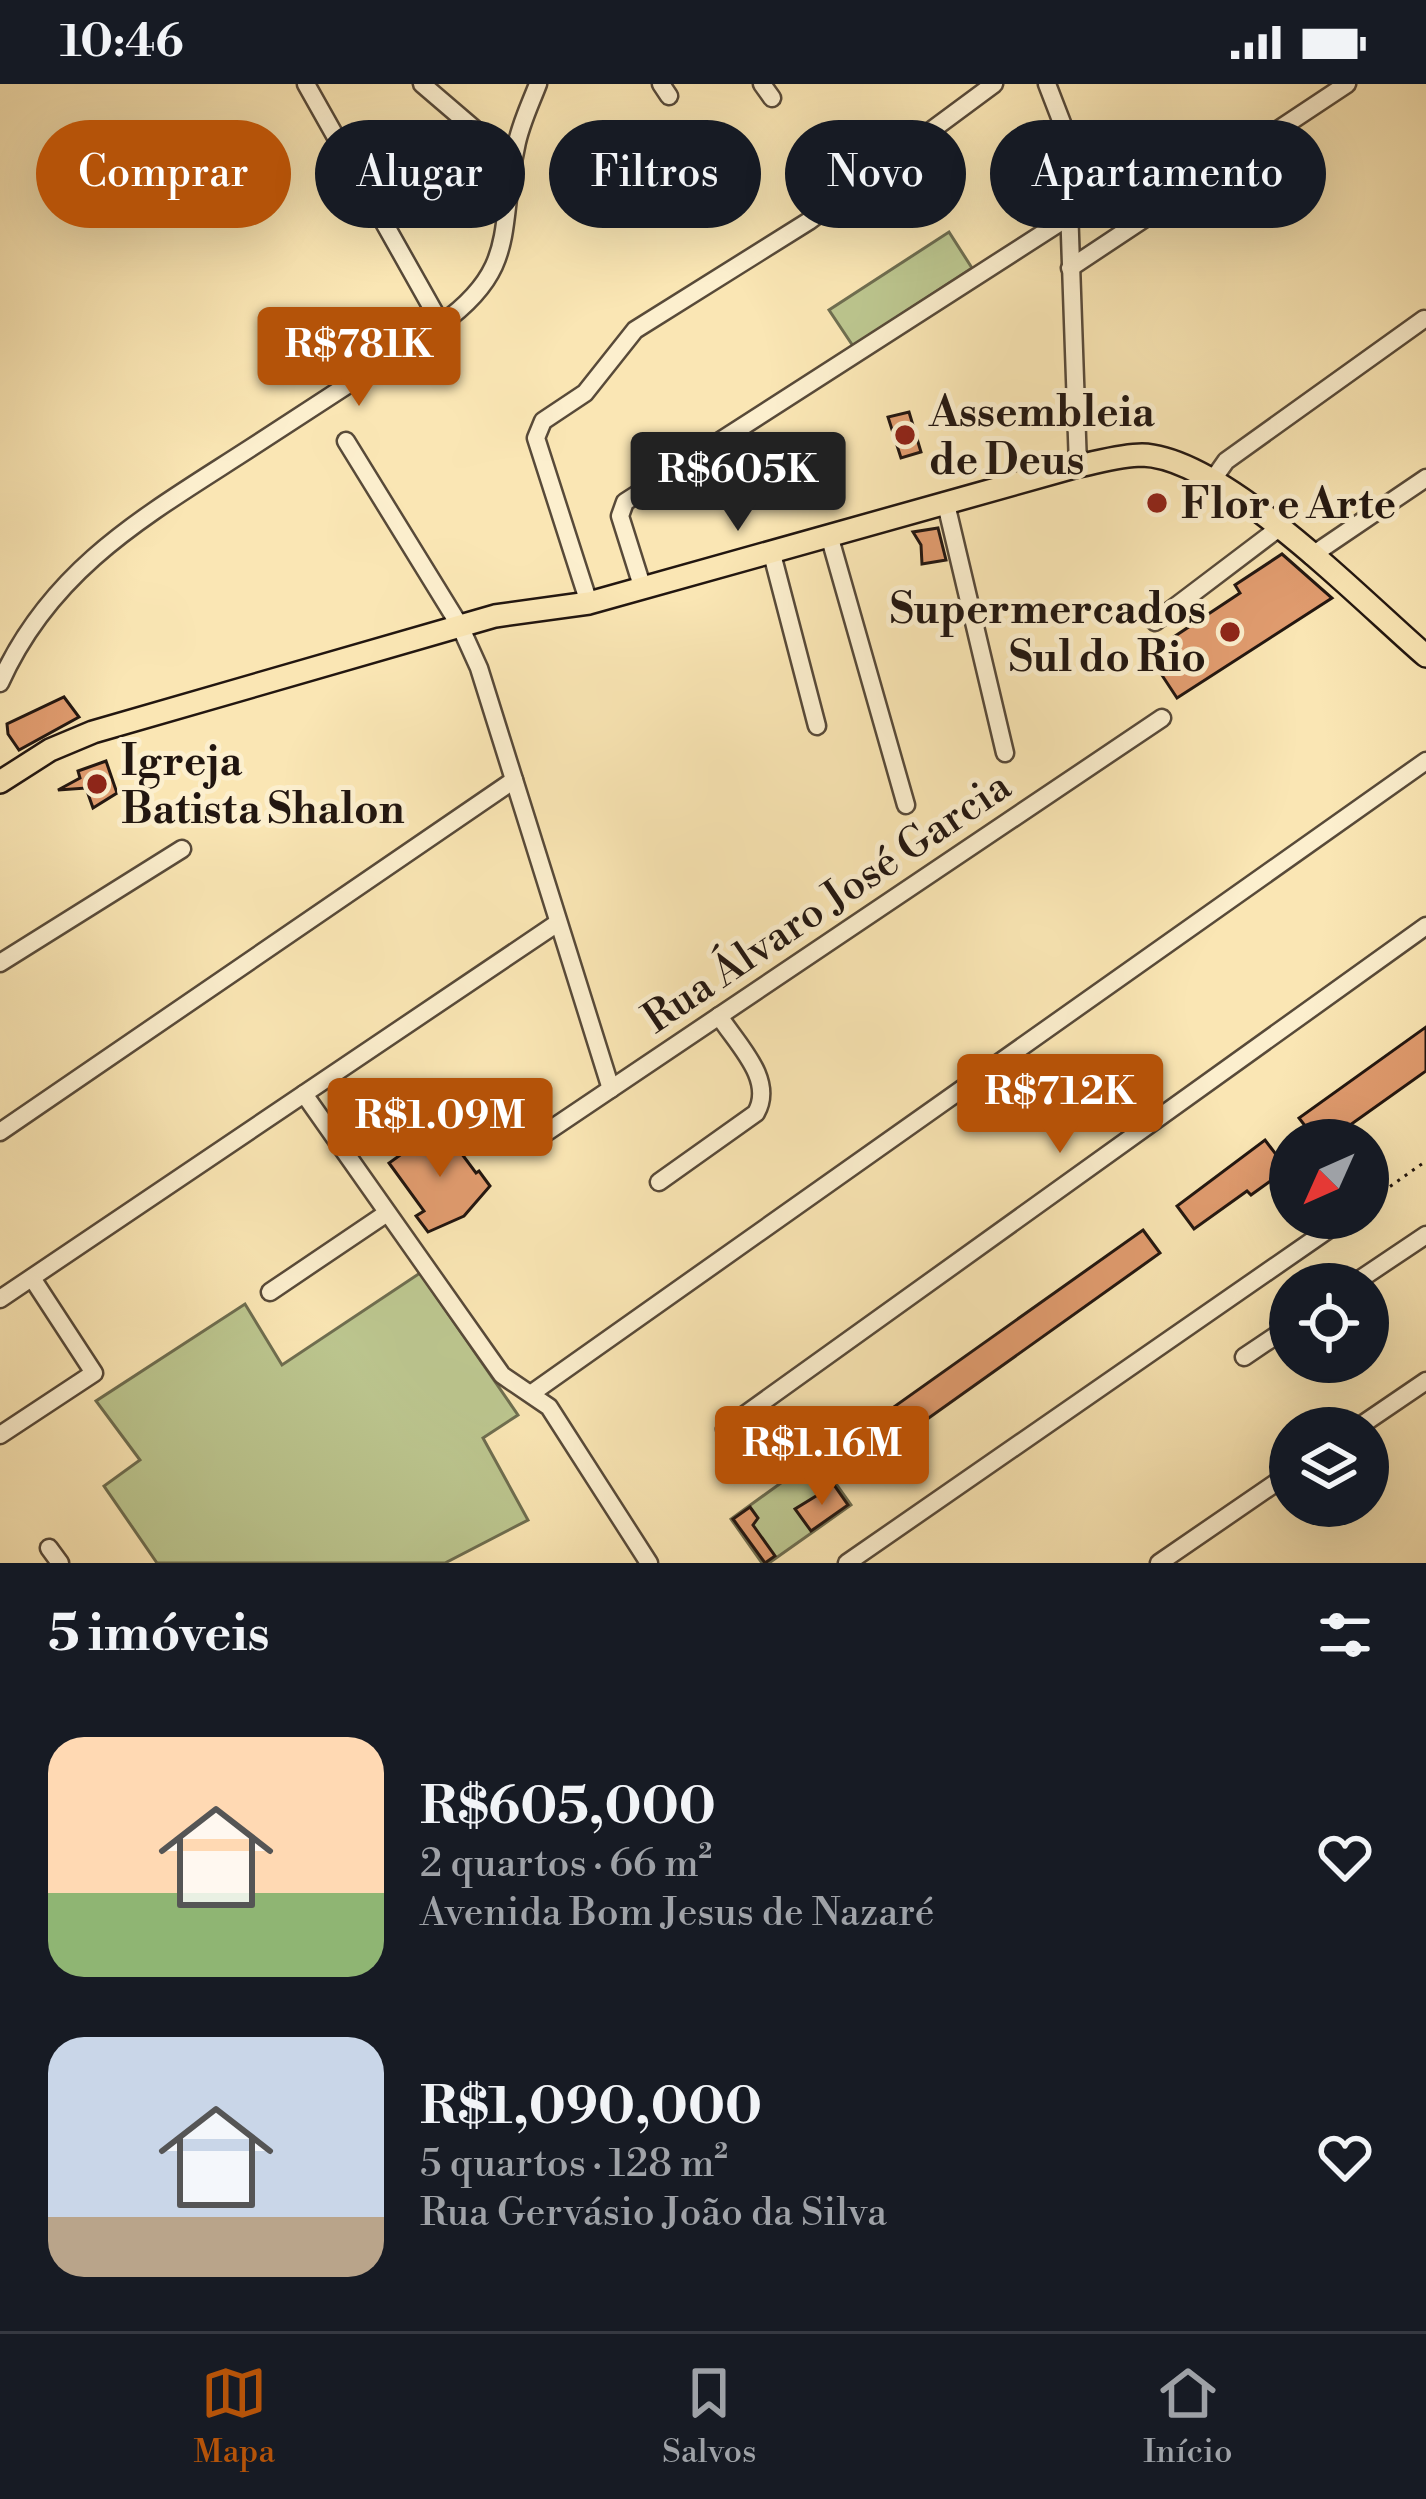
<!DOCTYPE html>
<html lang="pt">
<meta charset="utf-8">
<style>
:root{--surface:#171b24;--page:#20242c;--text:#f1f3f6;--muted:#9ea1a6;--line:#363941;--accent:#b45309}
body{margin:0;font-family:"Libre Bodoni",serif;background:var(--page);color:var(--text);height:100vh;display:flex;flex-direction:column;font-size:45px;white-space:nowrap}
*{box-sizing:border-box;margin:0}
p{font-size:39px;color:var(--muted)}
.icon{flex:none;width:66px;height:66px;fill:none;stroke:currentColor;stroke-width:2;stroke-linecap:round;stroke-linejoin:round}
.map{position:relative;height:1479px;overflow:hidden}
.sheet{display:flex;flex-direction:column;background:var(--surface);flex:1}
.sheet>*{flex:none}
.banner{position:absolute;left:36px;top:36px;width:1356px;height:108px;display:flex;gap:24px}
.needle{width:78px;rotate:225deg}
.controls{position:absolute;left:1269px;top:1035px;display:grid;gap:24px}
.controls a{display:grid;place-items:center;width:120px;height:120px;border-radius:50%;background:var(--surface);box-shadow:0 12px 48px #0002;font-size:60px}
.price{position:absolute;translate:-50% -102px;padding:0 27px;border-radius:12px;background:var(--accent);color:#fff;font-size:39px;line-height:78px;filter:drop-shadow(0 3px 6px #0008)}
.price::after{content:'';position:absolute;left:50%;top:72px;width:36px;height:27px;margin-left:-18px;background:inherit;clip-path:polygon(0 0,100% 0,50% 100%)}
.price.current{background:#222;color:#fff}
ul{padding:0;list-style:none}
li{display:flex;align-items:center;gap:36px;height:300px;padding:0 48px}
li span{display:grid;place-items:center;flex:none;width:336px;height:240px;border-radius:36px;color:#555}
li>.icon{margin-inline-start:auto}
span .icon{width:144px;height:144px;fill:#fffc;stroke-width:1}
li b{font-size:51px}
h2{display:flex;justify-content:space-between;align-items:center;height:144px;padding:0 48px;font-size:51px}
.pill{padding:0 42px;border-radius:54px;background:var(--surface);box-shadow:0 12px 48px #0002;font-size:42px;line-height:108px}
.pill.current{background:var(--accent);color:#fff}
.status{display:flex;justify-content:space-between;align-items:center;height:84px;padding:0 60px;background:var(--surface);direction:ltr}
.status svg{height:33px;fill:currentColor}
.tabs{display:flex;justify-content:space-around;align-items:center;height:168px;border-top:3px solid var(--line);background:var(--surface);font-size:33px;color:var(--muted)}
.tabs a{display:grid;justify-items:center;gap:6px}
.tabs .current{color:var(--accent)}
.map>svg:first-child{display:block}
.green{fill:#bcc68f;stroke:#6f6e50;stroke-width:3}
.building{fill:#e19c6f;stroke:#221610;stroke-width:3}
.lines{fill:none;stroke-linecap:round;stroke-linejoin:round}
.minor-casing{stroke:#584a39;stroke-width:21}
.major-casing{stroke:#221610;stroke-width:26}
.path{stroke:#221610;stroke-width:3;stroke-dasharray:3 6;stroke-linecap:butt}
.minor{stroke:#fcefce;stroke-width:16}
.major{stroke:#fae6b4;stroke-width:21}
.poi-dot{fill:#8f2418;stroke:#fcefce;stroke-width:4.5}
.labels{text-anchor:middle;stroke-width:10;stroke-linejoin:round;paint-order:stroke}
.poi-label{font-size:42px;font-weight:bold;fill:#221610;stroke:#fcefce;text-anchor:start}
.street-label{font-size:42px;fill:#221610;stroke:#fcefce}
</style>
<div class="status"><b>10:46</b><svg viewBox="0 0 49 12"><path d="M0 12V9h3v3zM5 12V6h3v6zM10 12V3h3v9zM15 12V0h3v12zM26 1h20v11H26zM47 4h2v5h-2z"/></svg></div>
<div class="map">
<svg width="1426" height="1479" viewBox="0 0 1426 1479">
<rect width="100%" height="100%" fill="#fae6b4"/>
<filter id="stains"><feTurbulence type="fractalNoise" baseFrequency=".00167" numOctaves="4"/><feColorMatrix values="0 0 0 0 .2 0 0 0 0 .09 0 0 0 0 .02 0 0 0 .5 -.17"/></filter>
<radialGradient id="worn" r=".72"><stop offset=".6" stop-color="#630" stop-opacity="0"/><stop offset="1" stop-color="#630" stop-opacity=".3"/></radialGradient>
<g class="green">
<path d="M949 148 972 184 853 262 829 226Z"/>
<path d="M420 1189 518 1331 483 1354 528 1436 445 1479H157L104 1402 140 1376 96 1317 245 1220 282 1281Z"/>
<path d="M817 1373 851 1421 769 1479H762L731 1435Z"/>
</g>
<g class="building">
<path d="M909 328 921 368 901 374 888 333Z"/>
<path d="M938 444 946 476 922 480 921 461 913 448Z"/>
<path d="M1282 470 1332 514 1177 614 1148 570 1240 509 1235 501Z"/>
<path d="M64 613 79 633 19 666 8 650 7 640Z"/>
<path d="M106 677 117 709 93 724 86 704 58 706 80 694 78 687Z"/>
<path d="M1426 943V987L1329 1056H1316L1299 1034Z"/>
<path d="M441 1042 476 1089 479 1087 490 1102 464 1132 428 1148 416 1132 424 1127 389 1079Z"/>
<path d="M1265 1056 1287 1085 1251 1111 1247 1107 1194 1145 1177 1122Z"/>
<path d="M1143 1146 1160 1169 853 1388 836 1364Z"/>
<path d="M834 1401 848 1421 811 1447 795 1425Z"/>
<path d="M750 1423 758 1434 753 1441 775 1472 765 1479 733 1435Z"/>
</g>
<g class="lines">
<defs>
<g id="minor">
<path d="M306 0 441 240"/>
<path d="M422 0 513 78"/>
<path d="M661 0 669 12"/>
<path d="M762 0 772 14"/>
<path d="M1047 0 1064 44 1067 65 1078 382"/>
<path d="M1070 184 1347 0"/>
<path d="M346 357 460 542 479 584 611 1005"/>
<path d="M1214 394 1226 377 1424 235"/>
<path d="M946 420 1005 669"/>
<path d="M829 451 906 721"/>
<path d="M772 470 817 642"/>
<path d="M1311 472 1426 394"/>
<path d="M643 505 620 432 625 418 1070 132"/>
<path d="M589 519 536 354 543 337 585 309 635 246 809 137 994 0"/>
<path d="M1155 538 1279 444"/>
<path d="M0 599C52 483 147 431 249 365 313 323 377 282 441 240 519 184 498 145 516 63 520 41 530 21 538 0"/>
<path d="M0 879 182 765"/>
<path d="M304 1010 502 1291 549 1323 649 1479"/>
<path d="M0 1048 514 696"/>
<path d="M529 1060 1162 634"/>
<path d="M659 1098 756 1029C775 996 738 961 719 932"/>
<path d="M1353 1200 1426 1151"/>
<path d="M270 1208 387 1129"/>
<path d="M0 1215 556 840"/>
<path d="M1244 1273 1290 1242"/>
<path d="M532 1309 1426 677"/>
<path d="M1357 1344 1426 1297"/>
<path d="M725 1345 1426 842"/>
<path d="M0 1351 94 1289 32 1194"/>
<path d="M49 1464 60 1479"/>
<path d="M847 1479 1332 1143"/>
<path d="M1159 1479 1290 1389"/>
</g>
<path id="major" d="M0 698 50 666 93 648 495 532 589 519 1078 382C1098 378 1122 371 1142 371 1223 373 1363 518 1426 572"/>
</defs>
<use href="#minor" class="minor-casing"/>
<use href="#major" class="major-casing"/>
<path class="path" d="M1368 1118 1426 1077"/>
<use href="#minor" class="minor"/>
<use href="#major" class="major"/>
</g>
<g class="poi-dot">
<circle cx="905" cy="351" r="12"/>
<circle cx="1157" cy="419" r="12"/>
<circle cx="1230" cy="548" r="12"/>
<circle cx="97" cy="700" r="12"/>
</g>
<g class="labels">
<g class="poi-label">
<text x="929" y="342">Assembleia<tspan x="929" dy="48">de Deus</tspan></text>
<text x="1181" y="434">Flor e Arte</text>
<text x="1206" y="539" text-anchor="end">Supermercados<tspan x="1206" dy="48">Sul do Rio</tspan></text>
<text x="121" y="691">Igreja<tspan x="121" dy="48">Batista Shalon</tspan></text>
</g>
<g class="street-label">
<text transform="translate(826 817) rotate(-34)" y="15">Rua Álvaro José Garcia</text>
</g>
</g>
<rect width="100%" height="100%" filter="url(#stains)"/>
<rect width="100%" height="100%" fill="url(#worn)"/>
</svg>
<div class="controls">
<a><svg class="needle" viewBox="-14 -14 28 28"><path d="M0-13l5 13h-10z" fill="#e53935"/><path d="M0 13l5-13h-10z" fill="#9ea1a6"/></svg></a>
<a><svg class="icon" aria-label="locate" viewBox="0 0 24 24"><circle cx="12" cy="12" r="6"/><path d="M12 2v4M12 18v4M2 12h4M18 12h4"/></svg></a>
<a><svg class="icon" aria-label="layers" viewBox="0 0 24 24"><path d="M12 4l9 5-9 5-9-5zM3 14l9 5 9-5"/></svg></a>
</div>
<b class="price" style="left:359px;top:325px">R$781K</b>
<b class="price current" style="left:738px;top:450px">R$605K</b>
<b class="price" style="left:1060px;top:1072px">R$712K</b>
<b class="price" style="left:440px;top:1096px">R$1.09M</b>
<b class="price" style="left:822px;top:1424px">R$1.16M</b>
<div class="banner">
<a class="pill current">Comprar</a>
<a class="pill">Alugar</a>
<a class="pill">Filtros</a>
<a class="pill">Novo</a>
<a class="pill">Apartamento</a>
</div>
</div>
<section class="sheet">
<h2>5 imóveis<svg class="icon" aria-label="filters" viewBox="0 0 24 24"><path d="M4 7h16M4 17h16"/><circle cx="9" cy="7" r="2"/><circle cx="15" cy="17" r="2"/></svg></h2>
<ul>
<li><span style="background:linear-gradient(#ffd9b3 65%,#8fb573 0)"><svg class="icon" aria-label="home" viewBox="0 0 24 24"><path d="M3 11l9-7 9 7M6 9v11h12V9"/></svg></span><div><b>R$605,000</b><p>2 quartos · 66 m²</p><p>Avenida Bom Jesus de Nazaré</p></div><svg class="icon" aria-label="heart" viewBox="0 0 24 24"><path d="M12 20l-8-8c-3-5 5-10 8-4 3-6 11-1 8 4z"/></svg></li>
<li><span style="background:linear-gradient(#c9d6e8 75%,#b9a48a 0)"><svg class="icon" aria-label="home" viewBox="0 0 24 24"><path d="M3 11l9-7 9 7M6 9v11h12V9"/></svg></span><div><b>R$1,090,000</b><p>5 quartos · 128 m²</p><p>Rua Gervásio João da Silva</p></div><svg class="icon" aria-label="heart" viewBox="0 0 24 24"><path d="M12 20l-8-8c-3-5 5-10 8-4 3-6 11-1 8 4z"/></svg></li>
</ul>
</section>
<nav class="tabs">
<a class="current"><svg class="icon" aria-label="map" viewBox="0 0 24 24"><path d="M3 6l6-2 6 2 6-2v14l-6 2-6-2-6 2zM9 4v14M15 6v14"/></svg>Mapa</a>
<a><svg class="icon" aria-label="saved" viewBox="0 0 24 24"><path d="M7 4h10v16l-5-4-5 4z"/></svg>Salvos</a>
<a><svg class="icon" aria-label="home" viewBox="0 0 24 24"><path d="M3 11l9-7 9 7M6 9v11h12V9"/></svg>Início</a>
</nav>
